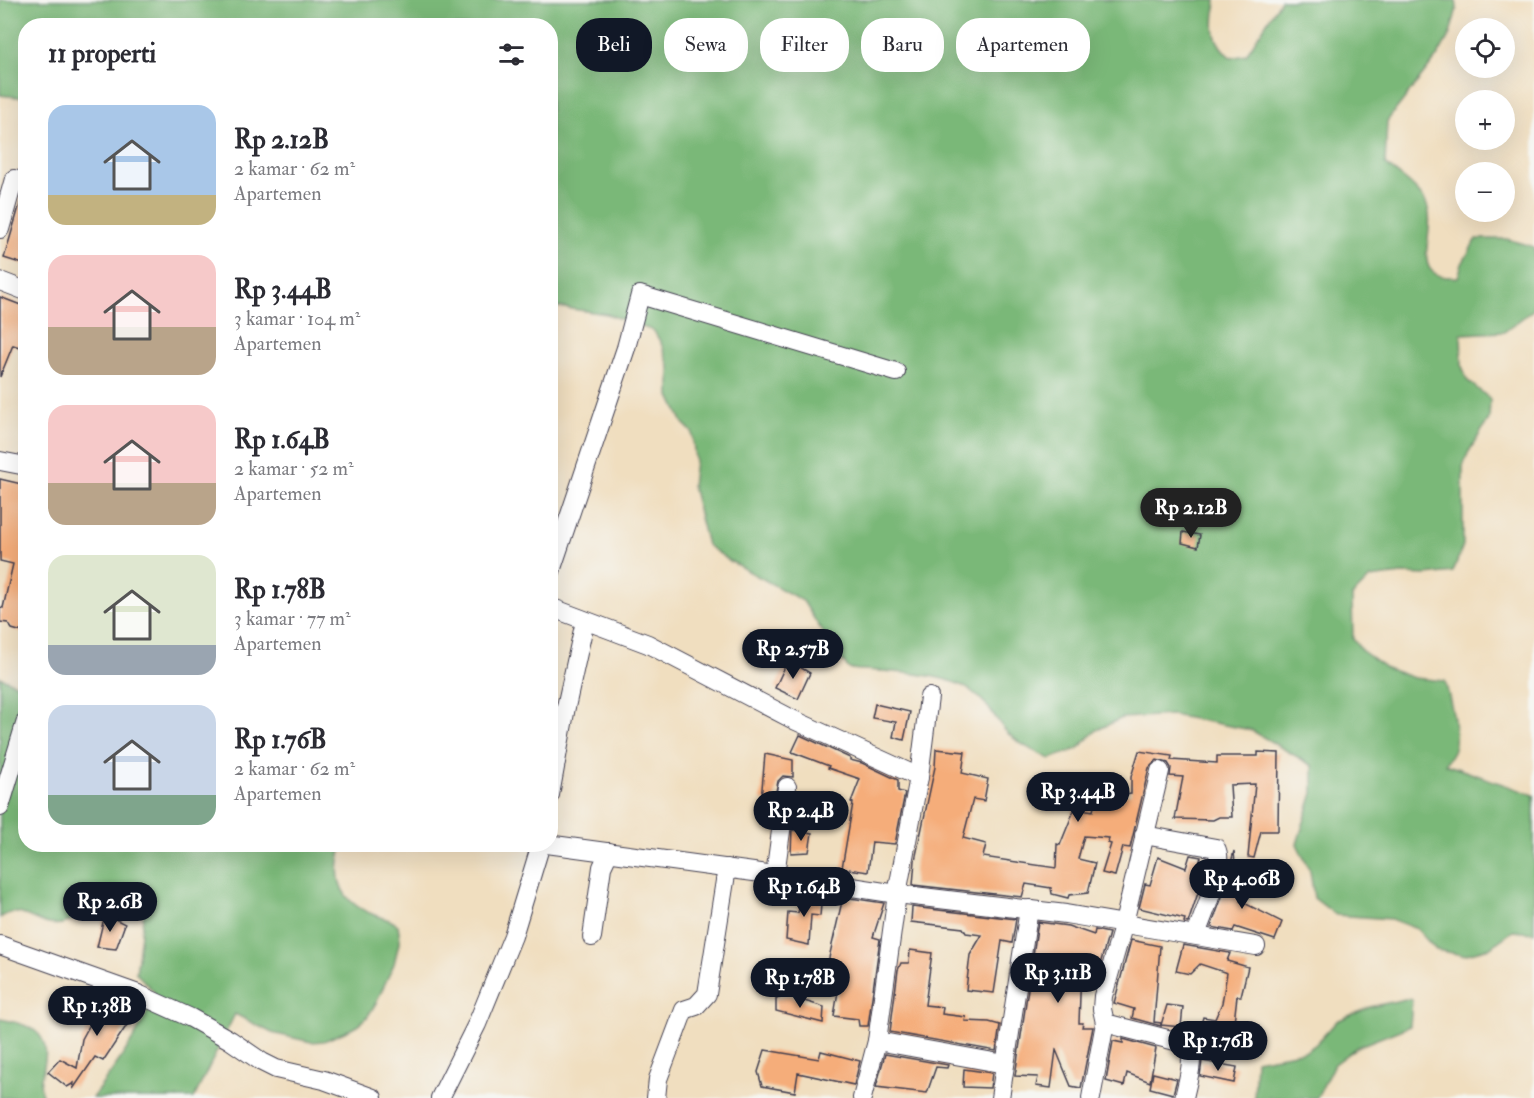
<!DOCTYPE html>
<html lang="id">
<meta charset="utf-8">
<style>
:root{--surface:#fff;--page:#f7f7f7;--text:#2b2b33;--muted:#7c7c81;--accent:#111827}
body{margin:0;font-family:"IM FELL Double Pica",serif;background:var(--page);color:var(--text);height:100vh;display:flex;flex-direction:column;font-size:22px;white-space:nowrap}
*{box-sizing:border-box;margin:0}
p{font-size:20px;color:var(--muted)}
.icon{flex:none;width:33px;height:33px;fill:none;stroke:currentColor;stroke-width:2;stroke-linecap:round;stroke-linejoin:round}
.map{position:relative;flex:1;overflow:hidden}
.side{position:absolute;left:18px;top:18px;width:540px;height:834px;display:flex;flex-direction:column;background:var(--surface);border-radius:24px;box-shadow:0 6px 24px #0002}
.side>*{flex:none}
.top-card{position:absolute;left:576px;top:18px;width:570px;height:54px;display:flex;gap:12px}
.fabs{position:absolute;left:1455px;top:18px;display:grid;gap:12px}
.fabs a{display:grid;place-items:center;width:60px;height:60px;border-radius:50%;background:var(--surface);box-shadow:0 6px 24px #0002;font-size:30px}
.price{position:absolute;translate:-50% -51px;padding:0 14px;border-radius:21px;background:var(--accent);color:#fff;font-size:20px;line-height:39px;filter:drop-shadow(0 2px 3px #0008)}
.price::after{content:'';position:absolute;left:50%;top:36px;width:18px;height:14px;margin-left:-9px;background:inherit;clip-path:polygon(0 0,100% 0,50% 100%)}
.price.current{background:#222;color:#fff}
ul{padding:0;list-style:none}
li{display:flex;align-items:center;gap:18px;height:150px;padding:0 30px}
li span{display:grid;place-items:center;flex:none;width:168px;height:120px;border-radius:18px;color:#555}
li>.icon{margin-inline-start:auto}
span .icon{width:72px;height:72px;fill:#fffc;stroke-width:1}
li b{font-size:26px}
h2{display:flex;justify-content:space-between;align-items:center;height:72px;padding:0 30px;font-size:26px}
.tag{padding:0 21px;border-radius:24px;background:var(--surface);box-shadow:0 6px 24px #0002;font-size:21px;line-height:54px}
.tag.current{background:var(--accent);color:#fff}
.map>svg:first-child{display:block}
.forest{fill:#7ab878;stroke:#4e6d5a;stroke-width:1.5}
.building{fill:#f5ad7a}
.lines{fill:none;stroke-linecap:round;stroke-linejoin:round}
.minor-casing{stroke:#413e4f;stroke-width:20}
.minor{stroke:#fff;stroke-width:18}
</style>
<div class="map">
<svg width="1534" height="1098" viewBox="0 0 1534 1098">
<rect width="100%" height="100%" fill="#f6f6f2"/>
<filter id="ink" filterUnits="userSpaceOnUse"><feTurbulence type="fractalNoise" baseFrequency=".0167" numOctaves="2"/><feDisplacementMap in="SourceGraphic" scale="12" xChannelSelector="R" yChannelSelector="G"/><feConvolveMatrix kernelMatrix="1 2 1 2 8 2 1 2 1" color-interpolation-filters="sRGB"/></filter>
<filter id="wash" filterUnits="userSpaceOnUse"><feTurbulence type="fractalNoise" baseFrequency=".008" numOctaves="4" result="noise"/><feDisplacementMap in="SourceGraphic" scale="24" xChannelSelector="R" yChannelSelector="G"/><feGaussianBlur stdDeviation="1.35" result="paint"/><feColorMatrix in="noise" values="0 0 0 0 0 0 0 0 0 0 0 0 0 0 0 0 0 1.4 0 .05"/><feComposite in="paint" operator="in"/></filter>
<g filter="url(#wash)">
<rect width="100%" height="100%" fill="#f0debf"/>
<g class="forest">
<path d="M0 0H1216C1214 27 1209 38 1231 58L1246 55 1281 0H1456L1457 8 1450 34 1437 57 1387 121 1385 164C1398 175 1418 187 1426 203 1440 231 1403 281 1458 277L1462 264 1476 239H1507L1534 247V309L1504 332 1461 334 1462 366 1467 380 1490 399 1489 419 1468 453 1463 467V545L1453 572 1426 575 1402 574 1370 578 1352 596 1353 639 1361 650 1386 668 1414 678 1445 681C1450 700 1460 734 1453 752 1451 756 1447 761 1445 764L1534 795V933L1513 931 1489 948 1463 955 1436 950 1417 929 1391 919 1336 915 1314 898 1310 871 1297 844 1313 793V766L1251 730 1172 715 1122 718 1097 730 1077 749 1050 759C1034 751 1016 743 1004 729 992 714 988 703 971 691 944 671 883 672 849 669L832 647 803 601 730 561 707 545 692 486 695 460 692 432 683 423 670 396V368L661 343 654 331 607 314 551 306 550 26H26L25 98 0 95Z"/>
<path d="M0 677 25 688 26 844 343 845C332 877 339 901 372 914 384 919 387 917 398 925L400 939 394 964 376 1003 368 1016 358 1026 324 1041 311 1042 272 1033 235 1014 194 1098H92C118 1064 140 1033 155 993L136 973 144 909 95 895C87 904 79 917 68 922 40 934 22 900 0 918Z"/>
<path d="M1405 999 1412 1000 1410 1026 1357 1047 1334 1064 1317 1098H1254L1256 1060 1306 1051 1316 1044 1337 1021 1370 1007Z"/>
<path d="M0 1019C28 1024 52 1031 44 1066 41 1078 38 1086 43 1098H0Z"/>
</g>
<g id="blocks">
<g class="building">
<path d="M22 197H26V265L4 258Z"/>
<path d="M0 297 26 307V349L13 345 0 377Z"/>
<path d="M0 479 26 485V633L12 629 8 623 0 622V607L3 608 13 564 0 561Z"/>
<path d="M1183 532 1200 535 1198 547 1182 543Z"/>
<path d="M788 660 810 673 798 699 775 688Z"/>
<path d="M875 704 910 712 904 740 893 737 896 722 872 718Z"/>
<path d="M800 735 850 758V760L862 763 898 780V791L905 793 895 844 872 842 868 872 842 868 853 803 851 802 860 779 828 768 829 766 792 752Z"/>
<path d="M936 749 965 752 962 773 988 779 984 801 973 799 963 838 986 844 983 857 1056 868 1057 844 1060 845 1075 808 1093 811 1096 798 1121 802 1124 795 1131 794V777L1139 751 1172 756 1171 760 1217 763V756H1258V752L1279 753 1278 831H1261L1254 858 1248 857 1255 784 1230 785 1232 817H1219L1213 820 1175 819 1183 777 1170 776 1171 768 1168 763 1157 760 1149 768 1130 848 1123 847 1115 876 1102 873 1111 844 1108 843 1109 838 1084 836 1078 859 1095 863 1088 893 1069 895 1068 898 1052 894 1051 888 1026 884 1022 897 913 885 915 860 935 767Z"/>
<path d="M765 754 793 760V777L783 776 778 781 774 802 761 800Z"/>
<path d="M792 830 812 833 809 852 791 853Z"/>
<path d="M1234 851 1236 878 1249 879 1240 901 1282 922 1275 940 1235 927 1233 931 1211 927 1223 894Z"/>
<path d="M1190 855 1201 857 1198 867 1206 869 1188 923 1184 922 1185 919 1139 908 1145 884 1150 885 1158 857 1186 868Z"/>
<path d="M803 891 822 894 820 916 811 915 809 945 786 940 788 912 798 913Z"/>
<path d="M843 897 884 903 873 937 880 939 868 1026H859L858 1019 834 1016 839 985 823 984Z"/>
<path d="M912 907 1016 919 1012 943 1002 941 994 993 966 990 970 955 982 935 966 933 963 928 911 922Z"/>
<path d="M105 914 125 924 116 949 97 947Z"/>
<path d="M1038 922 1068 926 1094 935 1095 930 1109 933 1099 968 1091 971 1081 968 1079 1023H1083L1082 1027H1093L1081 1088 1071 1086 1056 1050 1051 1088 1036 1086 1038 1077 1015 1076Z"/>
<path d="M1131 940 1160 946 1154 1022 1161 1023V1026L1132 1018 1134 1009 1114 1003Z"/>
<path d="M1183 945 1230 953 1227 961 1248 967 1241 996H1237L1234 1022 1230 1021 1227 1043 1198 1036 1203 1017 1215 1019 1222 1003 1227 973 1200 964 1190 974 1176 971Z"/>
<path d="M910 950 932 953 925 1005 943 1007 942 1014 966 1017 965 1021 989 1022 1000 1025 996 1051 890 1032 898 970 901 963H909Z"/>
<path d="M101 993 139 1007 103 1061 95 1057 73 1089 74 1083 67 1087 48 1072 60 1059 77 1068 82 1039 96 1013 91 1011 96 999Z"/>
<path d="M788 996 824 1007 823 1023 776 1011V998Z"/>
<path d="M1167 1005 1183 1007 1181 1027 1161 1025Z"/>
<path d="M1123 1039 1156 1048 1150 1082 1127 1073 1124 1086 1106 1081 1113 1041 1123 1043Z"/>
<path d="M765 1050 819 1059 821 1051 860 1061 854 1085 798 1073 795 1092 762 1086 758 1072Z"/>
<path d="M885 1054 948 1065 947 1068 936 1067 927 1093 876 1087Z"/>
<path d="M1202 1061 1237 1067 1234 1083 1200 1076Z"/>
<path d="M964 1069 992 1073 990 1088 963 1087Z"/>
<path d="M1153 1073 1177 1079 1173 1094 1150 1088Z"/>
</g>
</g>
</g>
<g filter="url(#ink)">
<use href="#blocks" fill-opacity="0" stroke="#413e4f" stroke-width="1.5"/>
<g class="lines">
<defs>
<g id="minor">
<path d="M0 229 14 179"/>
<path d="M0 281 26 291"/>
<path d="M0 461 26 466"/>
<path d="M550 574 626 348 640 295 896 372"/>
<path d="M550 607 648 644 794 720 919 777"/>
<path d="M550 795 566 707 585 621"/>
<path d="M0 807 26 721"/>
<path d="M1144 835 1216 848C1226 865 1202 917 1196 935"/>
<path d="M547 844 775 875 897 894 1066 914 1256 946"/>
<path d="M775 875 787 787"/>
<path d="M592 937 602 867 609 852"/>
<path d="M0 945 138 994 191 1018 230 1040 262 1062 276 1069 324 1080 373 1098"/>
<path d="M1105 1023 1187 1044C1196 1058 1187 1082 1184 1098"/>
<path d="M877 1041 1005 1064"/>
<path d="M440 1098 477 1024 513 936 541 844"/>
<path d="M656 1098 658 1079 684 1010 696 1006 707 994 727 868"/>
<path d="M862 1098 877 1041 897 894 919 777 929 697"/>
<path d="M1000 1098 1029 909"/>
<path d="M1091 1098 1105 1023 1102 1009 1103 996 1124 923 1160 771"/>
</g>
</defs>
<use href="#minor" class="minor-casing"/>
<use href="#minor" class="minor"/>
</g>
</g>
</svg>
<div class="fabs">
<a><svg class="icon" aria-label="locate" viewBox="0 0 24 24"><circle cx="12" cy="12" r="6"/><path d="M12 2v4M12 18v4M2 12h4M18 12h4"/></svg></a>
<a>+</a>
<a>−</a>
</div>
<b class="price current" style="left:1191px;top:539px">Rp 2.12B</b>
<b class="price" style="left:793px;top:680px">Rp 2.57B</b>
<b class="price" style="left:1078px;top:823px">Rp 3.44B</b>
<b class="price" style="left:801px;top:842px">Rp 2.4B</b>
<b class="price" style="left:1242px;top:910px">Rp 4.06B</b>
<b class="price" style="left:804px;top:918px">Rp 1.64B</b>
<b class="price" style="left:110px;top:933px">Rp 2.6B</b>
<b class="price" style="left:1058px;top:1004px">Rp 3.11B</b>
<b class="price" style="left:800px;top:1009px">Rp 1.78B</b>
<b class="price" style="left:97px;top:1037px">Rp 1.38B</b>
<b class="price" style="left:1218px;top:1072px">Rp 1.76B</b>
<div class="top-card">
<a class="tag current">Beli</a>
<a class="tag">Sewa</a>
<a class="tag">Filter</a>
<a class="tag">Baru</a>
<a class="tag">Apartemen</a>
</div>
<section class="side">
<h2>11 properti<svg class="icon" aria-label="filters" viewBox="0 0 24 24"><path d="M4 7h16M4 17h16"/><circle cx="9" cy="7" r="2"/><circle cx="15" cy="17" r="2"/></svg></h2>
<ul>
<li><span style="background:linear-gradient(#a9c7e8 75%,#c2b280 0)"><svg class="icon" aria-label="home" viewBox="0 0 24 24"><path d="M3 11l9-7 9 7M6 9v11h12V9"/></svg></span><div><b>Rp 2.12B</b><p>2 kamar · 62 m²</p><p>Apartemen</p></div></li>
<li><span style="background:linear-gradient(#f6c9c9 60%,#b9a48a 0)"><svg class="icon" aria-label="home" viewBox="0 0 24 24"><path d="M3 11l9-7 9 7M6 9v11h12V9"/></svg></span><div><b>Rp 3.44B</b><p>3 kamar · 104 m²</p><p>Apartemen</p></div></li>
<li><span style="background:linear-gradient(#f6c9c9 65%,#b9a48a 0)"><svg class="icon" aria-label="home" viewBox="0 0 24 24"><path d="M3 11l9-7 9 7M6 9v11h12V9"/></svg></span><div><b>Rp 1.64B</b><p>2 kamar · 52 m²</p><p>Apartemen</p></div></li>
<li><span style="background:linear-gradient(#dfe7d0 75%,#9aa5b1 0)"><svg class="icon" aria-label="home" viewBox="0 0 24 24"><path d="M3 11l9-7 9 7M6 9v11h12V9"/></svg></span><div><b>Rp 1.78B</b><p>3 kamar · 77 m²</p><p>Apartemen</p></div></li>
<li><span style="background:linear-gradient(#c9d6e8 75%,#7fa58c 0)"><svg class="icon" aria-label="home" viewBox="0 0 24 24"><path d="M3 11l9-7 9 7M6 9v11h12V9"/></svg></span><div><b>Rp 1.76B</b><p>2 kamar · 62 m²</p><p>Apartemen</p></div></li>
</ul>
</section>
</div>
